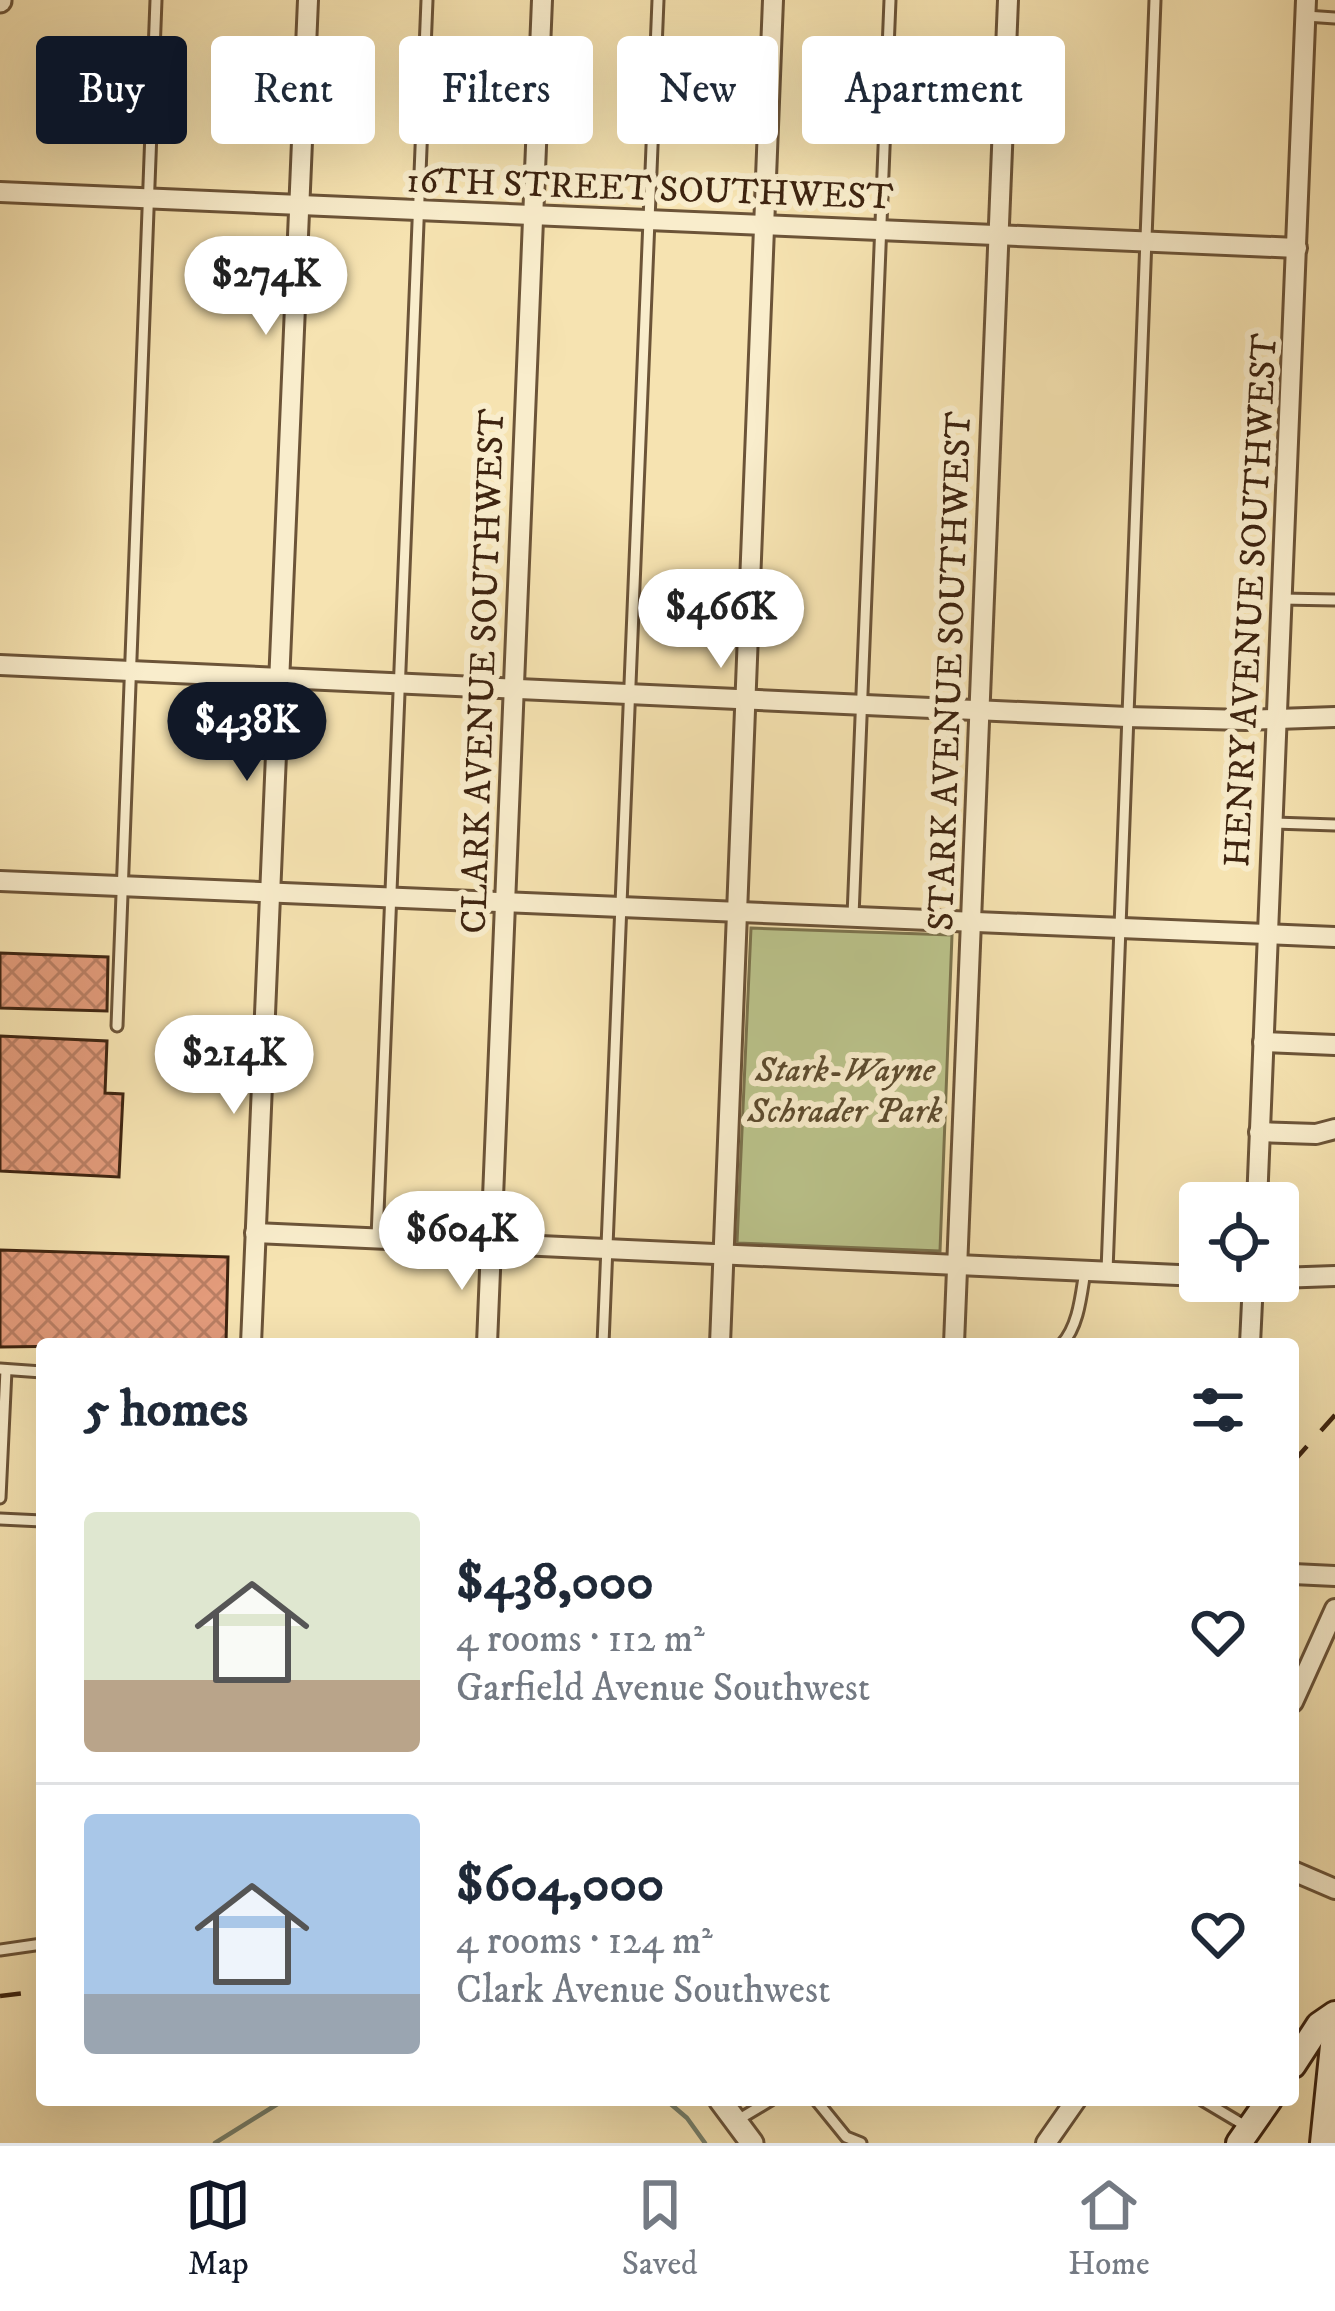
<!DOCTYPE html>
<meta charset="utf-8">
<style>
:root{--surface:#fff;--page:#f6f6f7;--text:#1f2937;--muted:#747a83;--line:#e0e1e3;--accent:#111827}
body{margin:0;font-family:"IM FELL DW Pica",serif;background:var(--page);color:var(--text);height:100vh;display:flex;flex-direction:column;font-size:45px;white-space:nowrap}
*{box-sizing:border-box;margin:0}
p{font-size:39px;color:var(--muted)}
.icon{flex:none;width:66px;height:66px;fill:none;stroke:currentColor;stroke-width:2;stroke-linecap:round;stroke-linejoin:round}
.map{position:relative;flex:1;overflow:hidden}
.sheet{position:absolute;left:36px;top:1338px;width:1263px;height:768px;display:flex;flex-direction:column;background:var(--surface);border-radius:12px;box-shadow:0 12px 48px #0002}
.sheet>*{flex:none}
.hud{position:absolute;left:36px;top:36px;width:1263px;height:108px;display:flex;gap:24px}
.tools{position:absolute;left:1179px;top:1182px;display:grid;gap:24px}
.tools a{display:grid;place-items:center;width:120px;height:120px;border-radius:12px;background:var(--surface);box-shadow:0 12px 48px #0002;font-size:60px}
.price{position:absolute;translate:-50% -102px;padding:0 27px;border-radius:42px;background:#fff;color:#222;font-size:39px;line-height:78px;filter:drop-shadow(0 3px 6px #0008)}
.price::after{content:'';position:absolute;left:50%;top:72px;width:36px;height:27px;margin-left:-18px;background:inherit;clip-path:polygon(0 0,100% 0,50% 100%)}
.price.active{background:var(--accent);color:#fff}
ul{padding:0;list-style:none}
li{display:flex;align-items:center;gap:36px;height:300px;padding:0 48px}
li+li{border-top:3px solid var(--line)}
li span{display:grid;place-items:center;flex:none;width:336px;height:240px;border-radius:12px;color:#555}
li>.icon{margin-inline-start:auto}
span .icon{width:144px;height:144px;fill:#fffc;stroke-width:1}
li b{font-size:51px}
h2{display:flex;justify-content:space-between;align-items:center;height:144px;padding:0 48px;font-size:51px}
.chip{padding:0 42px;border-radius:12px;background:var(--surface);box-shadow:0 12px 48px #0002;font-size:42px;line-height:108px}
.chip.active{background:var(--accent);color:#fff}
.menu{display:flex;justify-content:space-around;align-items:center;height:168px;border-top:3px solid var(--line);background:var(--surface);font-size:33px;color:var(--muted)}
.menu a{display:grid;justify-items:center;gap:6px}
.menu .active{color:var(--accent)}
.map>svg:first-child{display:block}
.park{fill:#bbc48c;stroke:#7c744e;stroke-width:3}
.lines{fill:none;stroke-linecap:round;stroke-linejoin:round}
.stream{stroke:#77806b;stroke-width:4.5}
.building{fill:url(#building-cross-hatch);stroke:#3e2410;stroke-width:3}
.service-casing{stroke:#6c5438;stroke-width:15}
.minor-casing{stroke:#6c5438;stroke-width:24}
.tertiary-casing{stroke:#6c5438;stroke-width:27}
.secondary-casing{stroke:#3e2410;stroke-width:30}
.service{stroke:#f9edcc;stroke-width:9}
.minor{stroke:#f9edcc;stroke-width:18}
.tertiary{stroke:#f9edcc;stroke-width:21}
.secondary{stroke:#f9edcc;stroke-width:24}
.rail{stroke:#3e2410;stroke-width:4.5;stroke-dasharray:21 21;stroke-linecap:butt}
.labels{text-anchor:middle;stroke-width:12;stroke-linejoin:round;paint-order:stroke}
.street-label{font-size:36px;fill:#3e2410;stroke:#f9edcc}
.park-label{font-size:36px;font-style:italic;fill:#5d4c2f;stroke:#f9edcc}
</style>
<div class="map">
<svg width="1335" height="2143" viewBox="0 0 1335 2143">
<defs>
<pattern id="building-cross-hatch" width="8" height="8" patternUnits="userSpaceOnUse" patternTransform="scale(3)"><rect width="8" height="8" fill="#e39b7b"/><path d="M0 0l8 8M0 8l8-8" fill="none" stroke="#b97e63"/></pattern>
</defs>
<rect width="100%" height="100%" fill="#f6e3b1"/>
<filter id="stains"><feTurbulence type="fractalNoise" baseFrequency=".00167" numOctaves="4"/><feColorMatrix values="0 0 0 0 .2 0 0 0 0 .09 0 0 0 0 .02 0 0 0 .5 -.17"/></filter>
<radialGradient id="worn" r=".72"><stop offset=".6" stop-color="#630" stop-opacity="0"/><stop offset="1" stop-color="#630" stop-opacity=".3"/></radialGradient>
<path class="park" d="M751 928 952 935 940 1251 737 1243Z"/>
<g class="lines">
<g class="stream">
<path d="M666 2100 687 2118 705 2143"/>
<path d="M215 2143 284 2100"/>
</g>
</g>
<g class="building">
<path d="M0 953 108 957 107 1011 0 1008Z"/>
<path d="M0 1036 107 1041 105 1093 123 1094 119 1177 0 1171Z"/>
<path d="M0 1250 228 1257 226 1344 0 1347Z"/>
</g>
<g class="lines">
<defs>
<g id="service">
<path d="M1306 16 1335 18"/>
<path d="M1282 599 1335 600"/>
<path d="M1274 823 1335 825"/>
<path d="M853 916 890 0"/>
<path d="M117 1026 156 0"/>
<path d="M377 1238 427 0"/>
<path d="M1107 1271 1155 0"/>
<path d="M603 1344 658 0"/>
<path d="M1062 1344C1079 1325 1081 1295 1085 1271"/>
<path d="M0 1369 42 1372"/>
<path d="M0 1498 6 1370"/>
<path d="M0 1519 42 1521"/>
<path d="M0 1950 42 1944"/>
<path d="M816 2100 846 2137 861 2143"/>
<path d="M1202 2100 1249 2128"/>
<path d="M736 2121 771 2100"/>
</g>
<g id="minor">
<path d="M0 192 1297 248"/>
<path d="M0 665 1127 717 1245 720 1335 717"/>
<path d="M0 881 1335 937"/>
<path d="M1263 1042 1335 1045"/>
<path d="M1259 1132 1316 1134 1335 1129"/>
<path d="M1257 1203 1306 0"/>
<path d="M255 1233 1200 1276"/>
<path d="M1278 1278 1335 1276"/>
<path d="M251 1344 308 0"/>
<path d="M487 1344 542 0"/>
<path d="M720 1344 773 0"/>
<path d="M954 1344 1008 0"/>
<path d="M1250 1344 1253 1281"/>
<path d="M1293 1574 1335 1576"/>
<path d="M1293 1702 1335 1609"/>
<path d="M1293 1871 1335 1889"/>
<path d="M1046 2143 1076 2100"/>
</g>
<g id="tertiary">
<path d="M0 1V0"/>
<path d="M720 2100 752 2143"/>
</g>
<g id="secondary">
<path d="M1293 2065 1319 2025 1335 2014"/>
<path d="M1239 2143 1269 2100"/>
<path d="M1323 2143 1335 2026"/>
</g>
</defs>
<use href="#service" class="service-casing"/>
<use href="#minor" class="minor-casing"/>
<use href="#tertiary" class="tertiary-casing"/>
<use href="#secondary" class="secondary-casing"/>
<use href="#service" class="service"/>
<use href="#minor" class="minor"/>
<use href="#tertiary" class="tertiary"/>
<use href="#secondary" class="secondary"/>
<g class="rail">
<path d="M1293 1462 1335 1415"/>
<path d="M0 1996 42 1991"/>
</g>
</g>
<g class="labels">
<g class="street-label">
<text transform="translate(650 187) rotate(2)" y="13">16TH STREET SOUTHWEST</text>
<text transform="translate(1249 600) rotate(-87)" y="13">HENRY AVENUE SOUTHWEST</text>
<text transform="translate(481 671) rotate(-88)" y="13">CLARK AVENUE SOUTHWEST</text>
<text transform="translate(948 671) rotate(-88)" y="13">STARK AVENUE SOUTHWEST</text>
</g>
<g class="park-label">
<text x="845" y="1081">Stark-Wayne<tspan x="845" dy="41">Schrader Park</tspan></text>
</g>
</g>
<rect width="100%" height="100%" filter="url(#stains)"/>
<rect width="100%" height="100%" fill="url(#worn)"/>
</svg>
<div class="tools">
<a><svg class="icon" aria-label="locate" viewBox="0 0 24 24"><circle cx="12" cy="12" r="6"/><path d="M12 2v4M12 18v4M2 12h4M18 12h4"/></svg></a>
</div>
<b class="price" style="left:266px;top:338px">$274K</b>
<b class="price" style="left:721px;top:671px">$466K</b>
<b class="price active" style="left:247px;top:784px">$438K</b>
<b class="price" style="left:234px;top:1117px">$214K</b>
<b class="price" style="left:462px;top:1293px">$604K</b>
<div class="hud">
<a class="chip active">Buy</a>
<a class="chip">Rent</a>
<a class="chip">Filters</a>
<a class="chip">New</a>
<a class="chip">Apartment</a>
</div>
<section class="sheet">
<h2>5 homes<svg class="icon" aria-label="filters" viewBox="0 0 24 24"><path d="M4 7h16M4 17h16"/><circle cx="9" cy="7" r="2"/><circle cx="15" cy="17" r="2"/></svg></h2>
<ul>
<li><span style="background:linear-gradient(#dfe7d0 70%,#b9a48a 0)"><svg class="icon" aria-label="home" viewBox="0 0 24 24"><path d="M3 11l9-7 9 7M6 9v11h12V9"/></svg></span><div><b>$438,000</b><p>4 rooms · 112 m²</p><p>Garfield Avenue Southwest</p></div><svg class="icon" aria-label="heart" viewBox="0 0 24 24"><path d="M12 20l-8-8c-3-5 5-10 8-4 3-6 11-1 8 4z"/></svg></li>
<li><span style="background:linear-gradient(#a9c7e8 75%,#9aa5b1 0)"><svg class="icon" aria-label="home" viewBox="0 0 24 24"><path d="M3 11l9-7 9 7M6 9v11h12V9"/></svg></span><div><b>$604,000</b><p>4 rooms · 124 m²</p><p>Clark Avenue Southwest</p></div><svg class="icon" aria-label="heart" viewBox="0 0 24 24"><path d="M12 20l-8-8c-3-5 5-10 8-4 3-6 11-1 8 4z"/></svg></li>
</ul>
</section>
</div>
<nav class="menu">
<a class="active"><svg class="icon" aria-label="map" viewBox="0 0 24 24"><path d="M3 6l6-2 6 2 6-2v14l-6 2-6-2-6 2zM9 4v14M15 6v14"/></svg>Map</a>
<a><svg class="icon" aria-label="saved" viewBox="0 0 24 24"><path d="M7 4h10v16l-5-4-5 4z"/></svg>Saved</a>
<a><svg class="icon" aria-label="home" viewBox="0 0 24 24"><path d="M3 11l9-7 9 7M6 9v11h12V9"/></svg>Home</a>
</nav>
